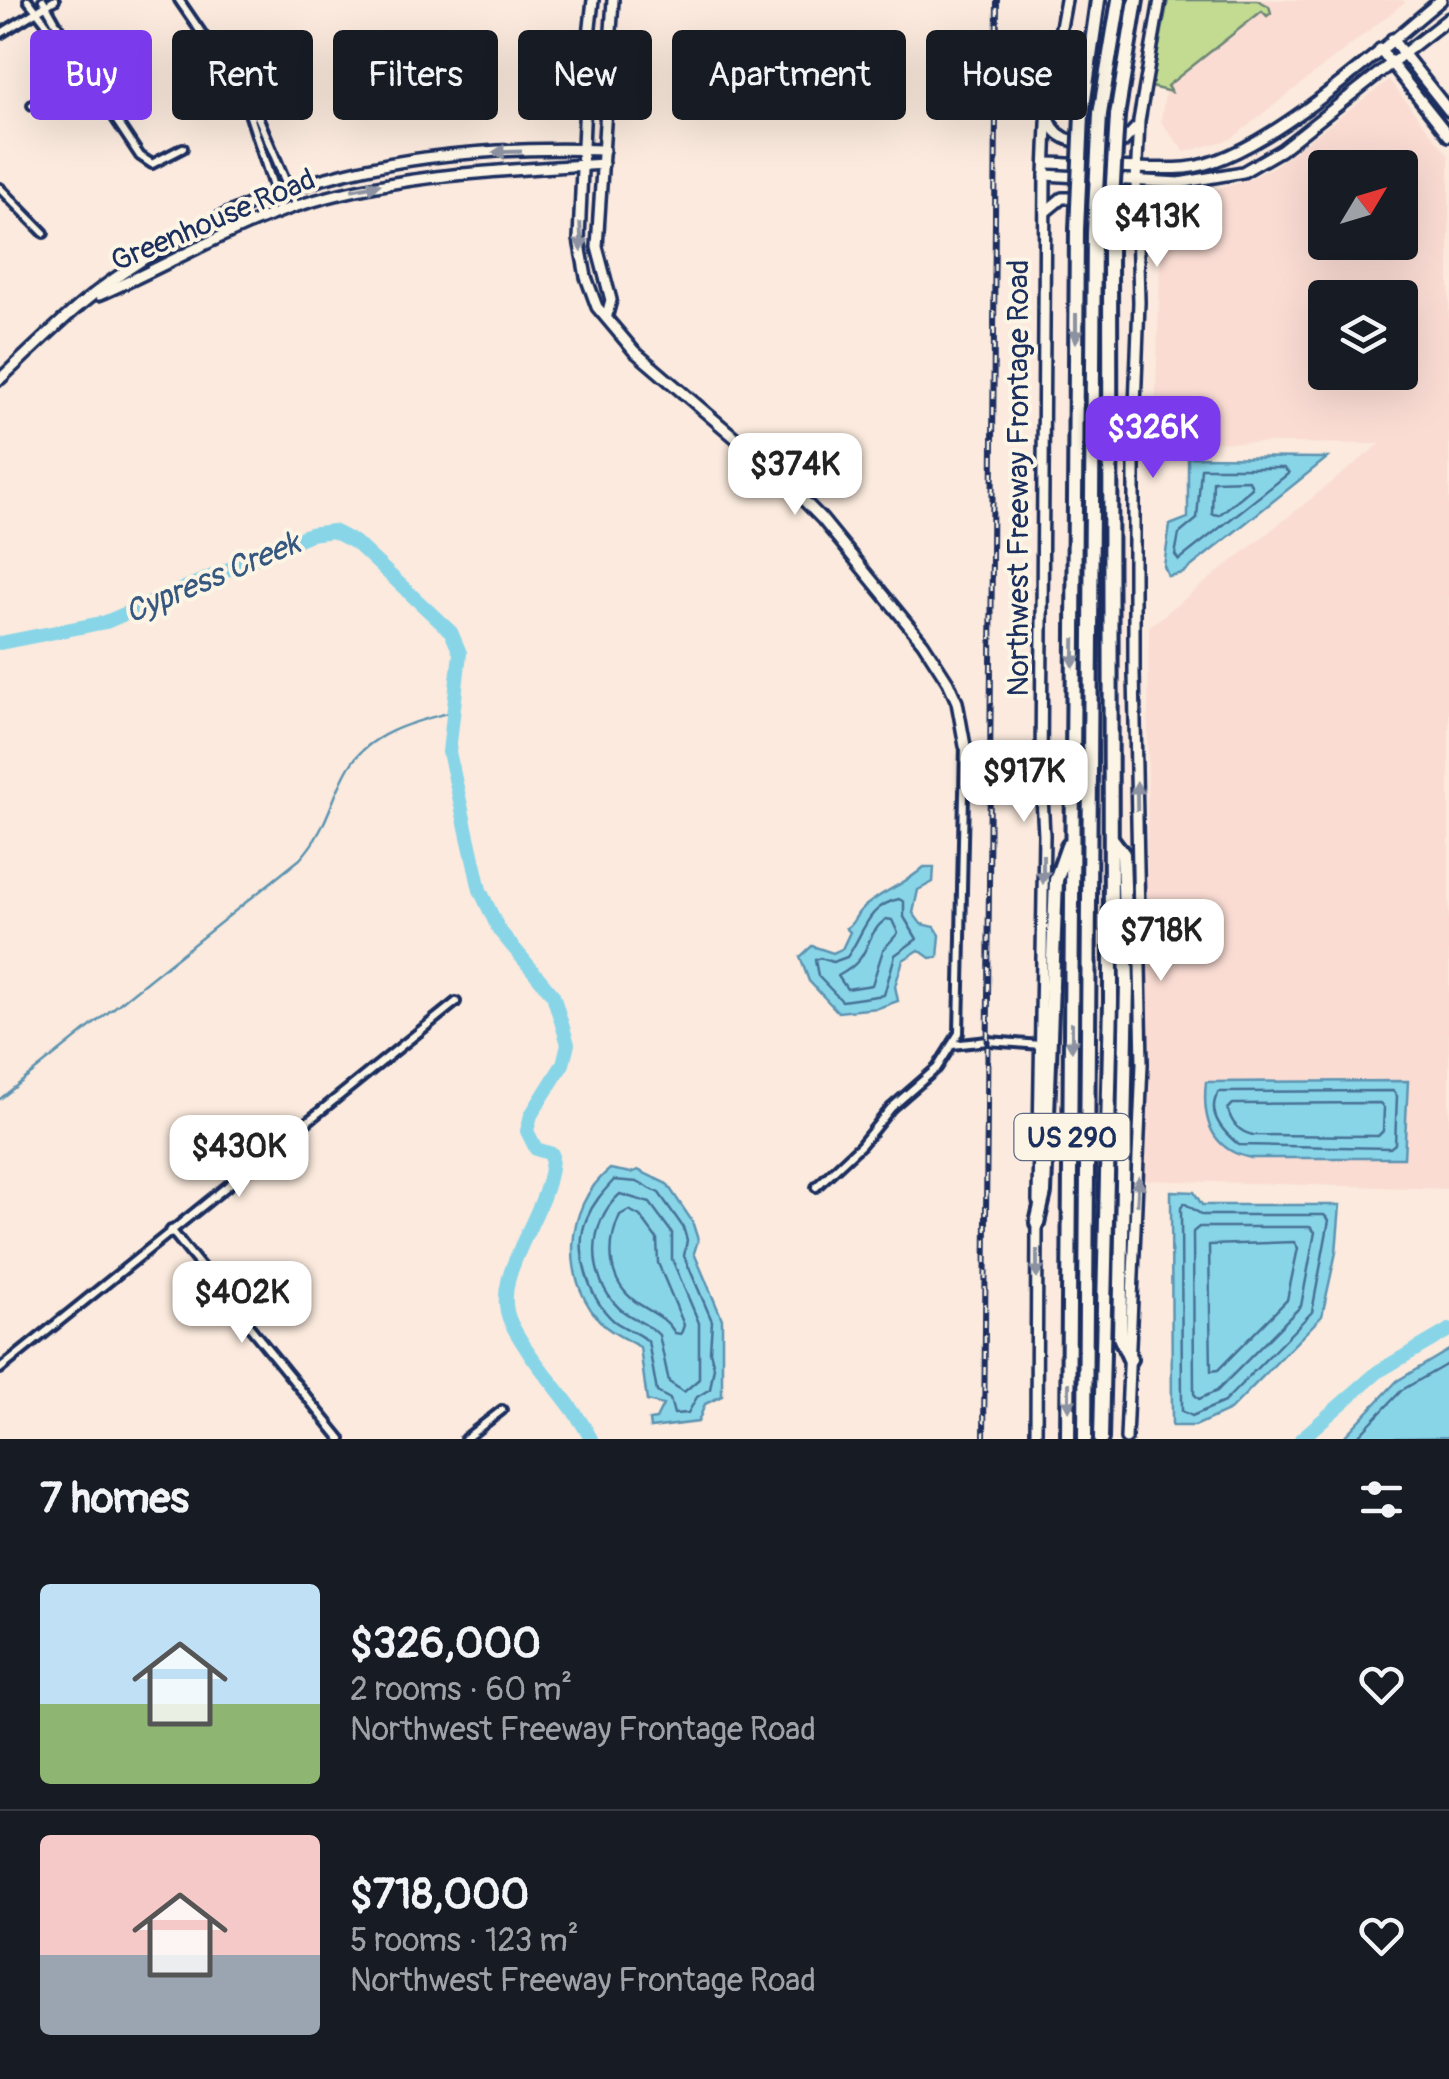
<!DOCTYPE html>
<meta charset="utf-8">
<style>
:root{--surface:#171b24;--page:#242831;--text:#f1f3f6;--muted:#9ea1a6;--line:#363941;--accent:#7c3aed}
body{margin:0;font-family:Pangolin,sans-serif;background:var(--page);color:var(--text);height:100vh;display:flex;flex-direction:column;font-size:38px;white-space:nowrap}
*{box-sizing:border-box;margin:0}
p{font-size:32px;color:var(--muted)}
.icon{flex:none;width:55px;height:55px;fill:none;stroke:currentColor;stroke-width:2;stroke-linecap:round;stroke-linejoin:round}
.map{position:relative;height:1439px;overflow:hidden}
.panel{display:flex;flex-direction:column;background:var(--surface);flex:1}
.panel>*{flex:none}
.guide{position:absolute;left:30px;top:30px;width:1390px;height:90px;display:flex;gap:20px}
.needle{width:65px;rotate:52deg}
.controls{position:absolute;left:1308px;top:150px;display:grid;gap:20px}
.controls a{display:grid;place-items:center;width:110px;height:110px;border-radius:10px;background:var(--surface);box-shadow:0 10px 40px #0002;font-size:50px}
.price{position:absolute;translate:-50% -85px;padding:0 22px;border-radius:20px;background:#fff;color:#222;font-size:32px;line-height:65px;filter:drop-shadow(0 2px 5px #0008)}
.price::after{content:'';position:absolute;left:50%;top:60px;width:30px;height:22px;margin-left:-15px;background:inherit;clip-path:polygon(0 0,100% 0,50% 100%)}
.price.on{background:var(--accent);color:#fff}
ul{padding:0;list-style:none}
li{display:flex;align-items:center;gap:30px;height:250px;padding:0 40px}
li+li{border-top:2px solid var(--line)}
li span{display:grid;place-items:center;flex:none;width:280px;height:200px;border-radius:10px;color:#555}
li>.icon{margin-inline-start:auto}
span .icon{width:120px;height:120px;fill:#fffc;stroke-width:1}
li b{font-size:42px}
h2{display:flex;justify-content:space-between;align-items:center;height:120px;padding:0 40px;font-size:42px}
.pill{padding:0 35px;border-radius:10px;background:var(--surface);box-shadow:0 10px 40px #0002;font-size:35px;line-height:90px}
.pill.on{background:var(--accent);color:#fff}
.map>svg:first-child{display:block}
.built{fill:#fadcd3;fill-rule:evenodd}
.green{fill:#c2db91;stroke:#6e8578;stroke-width:2.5}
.water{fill:#89d5e8;stroke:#5d93b1;stroke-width:2.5}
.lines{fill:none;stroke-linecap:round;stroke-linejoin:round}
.shore{stroke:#477195;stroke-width:2.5}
.stream{stroke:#5d93b1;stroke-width:2.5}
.river{stroke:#89d5e8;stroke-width:14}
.minor-casing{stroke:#1b2f5e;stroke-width:14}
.tertiary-casing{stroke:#1b2f5e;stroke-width:16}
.secondary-casing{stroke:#1b2f5e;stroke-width:16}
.motorway-casing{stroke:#1b2f5e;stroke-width:20}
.minor{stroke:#fcf5e5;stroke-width:6}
.tertiary{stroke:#fcf5e5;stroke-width:9}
.secondary{stroke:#fcf5e5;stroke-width:9}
.motorway{stroke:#fcf5e5;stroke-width:12}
.rail-casing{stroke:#1b2f5e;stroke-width:6}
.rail{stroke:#fcf5e5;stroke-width:2.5;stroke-dasharray:8;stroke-linecap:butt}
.motorway-bridge-casing{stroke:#1b2f5e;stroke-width:20;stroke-linecap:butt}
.motorway-bridge{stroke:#fcf5e5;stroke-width:12}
.oneway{fill:#8c92a2}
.labels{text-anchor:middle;stroke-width:8;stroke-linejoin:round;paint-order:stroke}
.shield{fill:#fcf5e5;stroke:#5e6a86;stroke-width:2.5}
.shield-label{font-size:28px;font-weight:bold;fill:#1b2f5e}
.street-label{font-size:30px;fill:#1b2f5e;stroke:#fcf5e5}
.water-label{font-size:32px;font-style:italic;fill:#365880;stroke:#fcf5e5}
</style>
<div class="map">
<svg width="1449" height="1439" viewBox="0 0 1449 1439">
<rect width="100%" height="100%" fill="#fbeadd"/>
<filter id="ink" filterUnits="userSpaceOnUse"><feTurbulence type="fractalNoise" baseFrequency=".01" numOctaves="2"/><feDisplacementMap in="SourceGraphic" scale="20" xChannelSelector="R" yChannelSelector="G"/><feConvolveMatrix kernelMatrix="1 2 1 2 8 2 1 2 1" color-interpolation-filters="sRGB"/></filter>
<g filter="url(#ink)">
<g class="built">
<path d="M1178 0H1403L1405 2 1231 139 1185 152 1161 122Z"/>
<path d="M1389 80 1449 156V1189L1144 1180 1149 627 1380 444 1194 442 1154 446 1161 245 1176 201 1245 181 1273 167ZM1325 168H1400V242H1325ZM1325 298H1400V372H1325Z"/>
</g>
<path class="green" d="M1168 0H1257L1269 6 1271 13 1267 16 1262 11 1167 86 1171 92 1151 87Z"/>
<g class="water">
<path d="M1188 457 1327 458 1183 573 1168 576 1164 566 1170 525 1188 518Z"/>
<path d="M924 867H934L933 882 918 890 913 913 921 924 935 927 940 935 938 957 930 958 919 950 903 960 895 986 898 1001 878 1008 838 1012 809 981 800 957 812 946 833 953 842 949 850 932 846 928C854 924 854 917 861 910 880 891 904 886 924 867Z"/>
<path d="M1408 1081 1404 1158H1251C1211 1150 1202 1118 1206 1082Z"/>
<path d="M610 1169 631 1173 638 1170 667 1184 692 1221 698 1240 694 1253 722 1319V1396L705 1404 698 1422 650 1428 649 1420 656 1419 663 1405 647 1401 640 1347C629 1341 616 1335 606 1327 559 1284 564 1206 610 1169Z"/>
<path d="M1171 1191 1194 1192 1202 1205H1340L1336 1252 1322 1316 1230 1410 1195 1426H1172Z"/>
<path d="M1449 1350V1437L1342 1439 1397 1381Z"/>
</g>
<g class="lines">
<g class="shore">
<path d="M1201 468H1284L1289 473 1179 560 1175 555 1179 534 1197 519Z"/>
<path d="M1249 480 1252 488 1219 515 1212 514 1213 481Z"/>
<path d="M899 899 904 902V917L917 939 895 955 884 995 842 1001 818 976 815 960 820 958 833 962 847 957C864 934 866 906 899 899Z"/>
<path d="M886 919 892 920 898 933 883 950 872 985 847 989 838 976C875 956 861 938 886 919Z"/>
<path d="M1393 1091 1397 1096 1395 1144 1390 1148 1239 1145C1223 1132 1205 1112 1219 1092Z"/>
<path d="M1380 1103 1384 1108 1383 1131 1378 1136 1253 1135C1239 1132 1231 1123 1228 1109L1233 1104Z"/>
<path d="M614 1180 637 1182 659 1193 683 1227 687 1240 684 1256 712 1321 710 1351 714 1367 710 1389 697 1397 688 1413 674 1414 670 1399 657 1392 648 1341C638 1333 625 1329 614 1321 589 1299 573 1249 587 1218 593 1203 603 1192 614 1180Z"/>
<path d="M620 1194 650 1203 672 1233V1259L699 1323V1379L684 1392 669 1382 659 1335C648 1323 631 1319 619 1308 587 1277 587 1223 620 1194Z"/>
<path d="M1184 1203 1202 1215H1324L1329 1220 1312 1312 1224 1402 1192 1416 1182 1411 1181 1208Z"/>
<path d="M629 1210 640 1216 657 1239 658 1263 684 1325 681 1334 675 1333C664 1314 647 1312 631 1298 606 1276 608 1241 620 1215Z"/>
<path d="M1199 1227H1310L1315 1232 1301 1306 1217 1391 1199 1399 1194 1394 1193 1232Z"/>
<path d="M1294 1242 1298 1248 1287 1300 1218 1370 1211 1371 1209 1245Z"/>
<path d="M1355 1439 1402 1390 1449 1363"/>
</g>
<path class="stream" d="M0 1099 300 859C328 828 329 803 348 769 368 732 417 721 455 711"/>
<g class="river">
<path d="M0 643 106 622 310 534 333 531 356 543 451 632 460 653 449 752 480 890 499 930 553 995 568 1044 563 1064 531 1115 527 1131 536 1149 552 1154C553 1213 487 1274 511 1323 532 1365 569 1397 591 1439"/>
<path d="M1301 1439 1379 1371 1449 1330"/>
</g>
<defs>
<g id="minor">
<path d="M28 0 77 63"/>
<path d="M43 0 81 67 140 156 152 164 183 148"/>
<path d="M179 0 257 114 296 206"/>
<path d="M0 34 55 0"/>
<path d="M246 104 281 211"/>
<path d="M32 105 81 67 118 47"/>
<path d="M0 188 44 233"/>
<path d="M952 1045 988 1041 1041 1045"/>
<path d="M816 1187 861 1145 891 1108 937 1068 959 1033 965 746"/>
<path d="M171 1230 341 1439"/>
<path d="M0 1369 456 1002"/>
<path d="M465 1439 502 1410"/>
</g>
<g id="tertiary">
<path d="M593 0 587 54 579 239 586 277 597 307 634 351 780 476 822 519 923 643 948 682 957 702 965 746"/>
<path d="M1392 39 1449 111"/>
<path d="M1380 49 1449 136"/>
<path d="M1046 163C1091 164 1140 171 1185 168 1258 163 1382 48 1441 0"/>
<path d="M1045 175 1179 183 1243 172 1281 150 1449 18"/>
<path d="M99 295C164 267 227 229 294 207 394 174 498 171 603 164"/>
<path d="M607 315 611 300 597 247 613 0"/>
<path d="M0 379C37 345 72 308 114 279 264 173 423 144 604 150"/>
</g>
<g id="secondary">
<path d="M1050 121C1060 149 1097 142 1122 143L1136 128"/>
<path d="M1045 212 1062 198C1104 199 1116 190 1133 233"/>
<path d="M1038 1201 1044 835 1041 777 1045 175 1048 99 1066 0"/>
<path d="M1036 1439 1037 1222"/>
<path d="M1126 1439 1142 1064 1134 673V433L1139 302 1136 182 1139 121 1160 0"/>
</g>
<g id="motorway">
<path d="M1082 114 1098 0"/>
<path d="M1100 114 1119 0"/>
<path d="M1117 116 1136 0"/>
<path d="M1111 838 1123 854 1127 983 1120 1337 1130 1359"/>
<path d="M1037 1223 1044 1193 1056 880 1068 846"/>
<path d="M1068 1439 1077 230"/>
<path d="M1085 1439 1094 232"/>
<path d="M1101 1439 1111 1001 1110 233"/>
</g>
</defs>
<use href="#minor" class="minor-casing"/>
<use href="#tertiary" class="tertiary-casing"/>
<use href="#secondary" class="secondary-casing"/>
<use href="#motorway" class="motorway-casing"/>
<use href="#minor" class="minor"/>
<use href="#tertiary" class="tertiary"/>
<use href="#secondary" class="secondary"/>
<use href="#motorway" class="motorway"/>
<defs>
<path id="rail" d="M984 1439 997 0"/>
</defs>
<use href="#rail" class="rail-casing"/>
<use href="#rail" class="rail"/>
<defs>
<g id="motorway-bridge">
<path d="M1077 230 1082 114"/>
<path d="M1094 232 1100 114"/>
<path d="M1110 233 1117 116"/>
</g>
</defs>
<use href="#motorway-bridge" class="motorway-bridge-casing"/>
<use href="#motorway-bridge" class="motorway-bridge"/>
</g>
<defs><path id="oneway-solid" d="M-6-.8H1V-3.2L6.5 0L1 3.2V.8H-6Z" transform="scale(2.5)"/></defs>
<g class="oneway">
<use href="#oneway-solid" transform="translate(507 152) rotate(178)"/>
<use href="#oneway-solid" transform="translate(366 187) rotate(-11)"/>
<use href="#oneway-solid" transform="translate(581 237) rotate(87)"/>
<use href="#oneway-solid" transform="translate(1076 328) rotate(90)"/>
<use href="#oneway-solid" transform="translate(1074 653) rotate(91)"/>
<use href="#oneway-solid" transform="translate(1137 796) rotate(-91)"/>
<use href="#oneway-solid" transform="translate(1043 869) rotate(90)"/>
<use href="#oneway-solid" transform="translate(1072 1037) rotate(90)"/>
<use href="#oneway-solid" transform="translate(1138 1191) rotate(-87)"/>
<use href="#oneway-solid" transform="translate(1037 1264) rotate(90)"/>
<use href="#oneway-solid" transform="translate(1069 1397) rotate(90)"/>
</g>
</g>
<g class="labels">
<rect class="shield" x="1014.5" y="1114" width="115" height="46" rx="8"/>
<g class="shield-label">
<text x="1072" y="1147">US 290</text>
</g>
<g class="street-label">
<text transform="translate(213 220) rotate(-23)" y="10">Greenhouse Road</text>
<text transform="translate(1018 478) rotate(-90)" y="10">Northwest Freeway Frontage Road</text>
</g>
<g class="water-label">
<text transform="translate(212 577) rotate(-23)" y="11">Cypress Creek</text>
</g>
</g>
</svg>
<div class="controls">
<a><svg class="needle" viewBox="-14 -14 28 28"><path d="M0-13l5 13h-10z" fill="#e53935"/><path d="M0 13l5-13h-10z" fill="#9ea1a6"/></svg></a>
<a><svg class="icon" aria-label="layers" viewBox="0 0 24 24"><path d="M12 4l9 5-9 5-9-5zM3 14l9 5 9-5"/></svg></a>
</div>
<b class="price" style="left:1157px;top:270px">$413K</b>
<b class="price on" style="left:1153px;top:481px">$326K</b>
<b class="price" style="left:795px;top:518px">$374K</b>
<b class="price" style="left:1024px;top:825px">$917K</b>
<b class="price" style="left:1161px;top:984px">$718K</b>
<b class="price" style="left:239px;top:1200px">$430K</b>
<b class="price" style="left:242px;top:1346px">$402K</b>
<div class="guide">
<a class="pill on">Buy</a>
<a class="pill">Rent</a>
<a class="pill">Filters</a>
<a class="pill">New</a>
<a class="pill">Apartment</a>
<a class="pill">House</a>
</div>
</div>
<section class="panel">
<h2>7 homes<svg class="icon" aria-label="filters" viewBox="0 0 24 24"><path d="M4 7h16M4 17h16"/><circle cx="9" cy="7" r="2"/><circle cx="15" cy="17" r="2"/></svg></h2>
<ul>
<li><span style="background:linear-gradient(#bfe0f5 60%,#8fb573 0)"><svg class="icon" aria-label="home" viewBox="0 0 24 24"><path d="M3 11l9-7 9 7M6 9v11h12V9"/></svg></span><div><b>$326,000</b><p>2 rooms · 60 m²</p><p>Northwest Freeway Frontage Road</p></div><svg class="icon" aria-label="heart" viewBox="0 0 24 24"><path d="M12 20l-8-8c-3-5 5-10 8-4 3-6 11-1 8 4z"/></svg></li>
<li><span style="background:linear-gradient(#f6c9c9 60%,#9aa5b1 0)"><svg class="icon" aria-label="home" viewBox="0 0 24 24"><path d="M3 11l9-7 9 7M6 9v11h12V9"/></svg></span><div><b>$718,000</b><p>5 rooms · 123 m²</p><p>Northwest Freeway Frontage Road</p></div><svg class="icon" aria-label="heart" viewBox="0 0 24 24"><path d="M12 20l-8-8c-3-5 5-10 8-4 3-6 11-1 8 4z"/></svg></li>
</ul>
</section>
